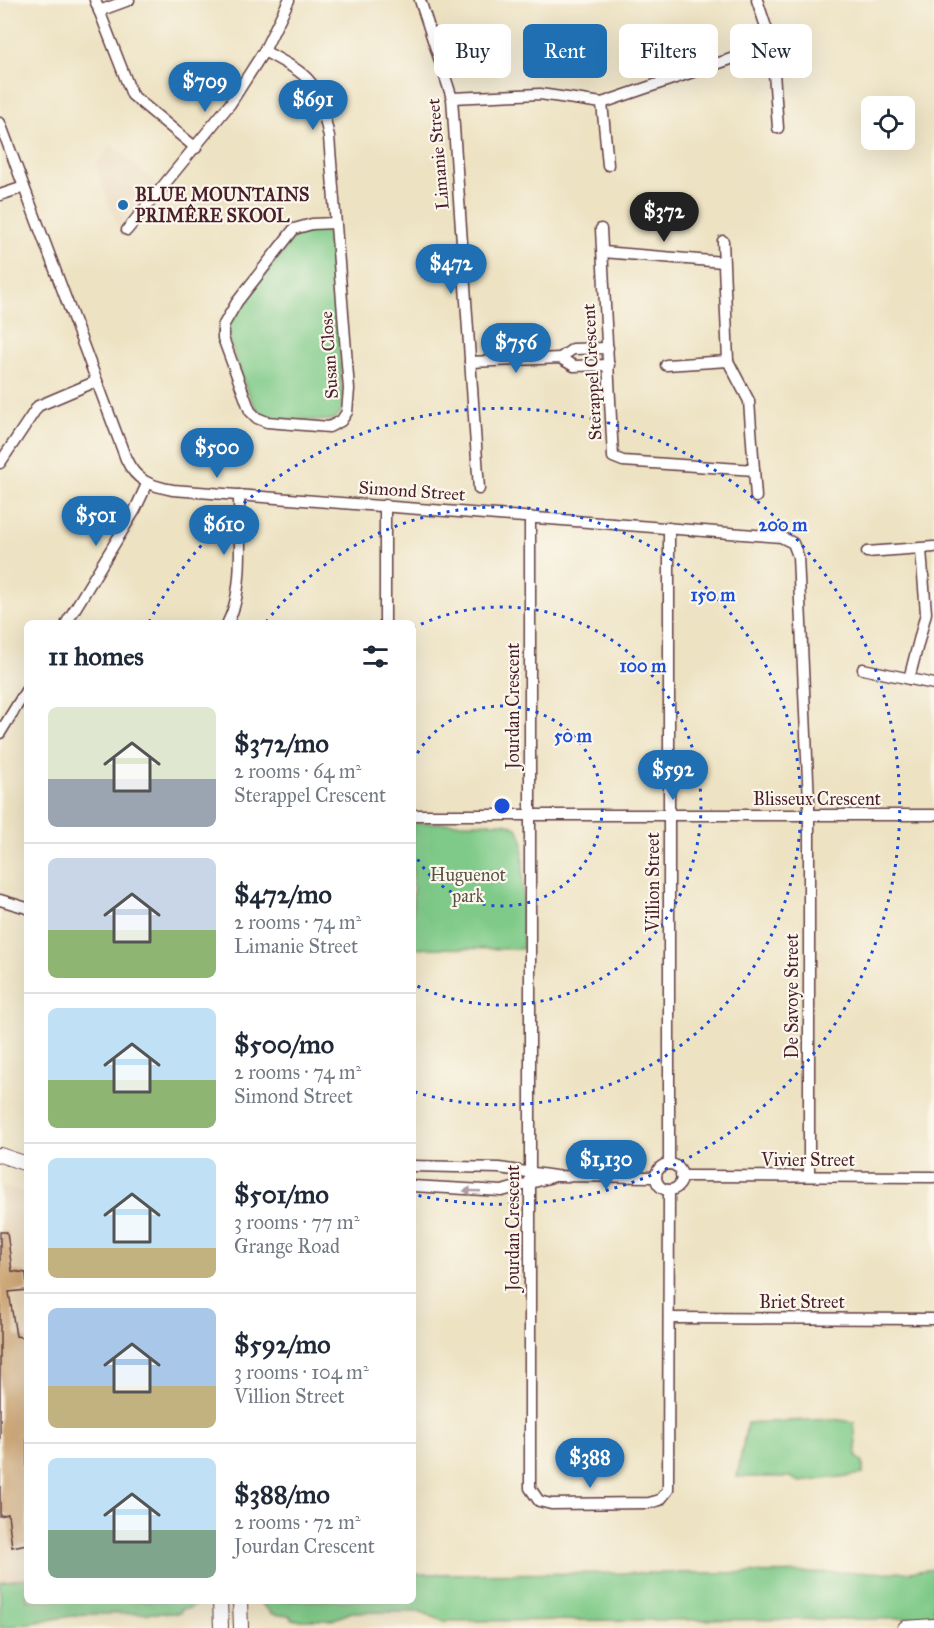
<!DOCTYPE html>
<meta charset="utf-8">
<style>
:root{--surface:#fff;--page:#f2f2f3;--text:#1f2937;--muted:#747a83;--line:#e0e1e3;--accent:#1f6fb2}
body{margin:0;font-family:"IM FELL Great Primer",serif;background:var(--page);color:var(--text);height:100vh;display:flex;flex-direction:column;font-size:22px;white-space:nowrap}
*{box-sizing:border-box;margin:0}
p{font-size:20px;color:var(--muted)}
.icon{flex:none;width:33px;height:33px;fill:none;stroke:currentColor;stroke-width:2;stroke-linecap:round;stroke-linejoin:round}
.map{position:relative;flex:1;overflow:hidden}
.side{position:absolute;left:24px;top:620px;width:392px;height:984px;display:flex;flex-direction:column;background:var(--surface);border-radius:9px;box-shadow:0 6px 24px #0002}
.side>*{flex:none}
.top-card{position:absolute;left:434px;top:24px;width:410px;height:54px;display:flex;gap:12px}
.controls{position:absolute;left:861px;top:96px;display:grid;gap:12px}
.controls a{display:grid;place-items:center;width:54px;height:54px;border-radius:9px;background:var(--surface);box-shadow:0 6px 24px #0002;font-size:30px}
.price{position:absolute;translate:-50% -51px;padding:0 14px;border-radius:21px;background:var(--accent);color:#fff;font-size:20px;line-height:39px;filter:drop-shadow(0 2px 3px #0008)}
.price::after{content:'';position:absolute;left:50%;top:36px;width:18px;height:14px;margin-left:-9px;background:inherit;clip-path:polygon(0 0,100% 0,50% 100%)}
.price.selected{background:#222;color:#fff}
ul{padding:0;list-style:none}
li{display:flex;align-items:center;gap:18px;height:150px;padding:0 24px}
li+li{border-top:2px solid var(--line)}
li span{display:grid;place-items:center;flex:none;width:168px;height:120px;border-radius:9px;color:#555}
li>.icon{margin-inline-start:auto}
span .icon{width:72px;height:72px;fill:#fffc;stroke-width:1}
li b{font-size:26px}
h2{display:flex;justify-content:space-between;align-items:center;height:72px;padding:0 24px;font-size:26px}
.pill{padding:0 21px;border-radius:9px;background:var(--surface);box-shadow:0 6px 24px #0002;font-size:21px;line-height:54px}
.pill.selected{background:var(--accent);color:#fff}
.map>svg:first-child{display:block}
.built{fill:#e7d4b7}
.green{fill:#7fca88;stroke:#64745a;stroke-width:1.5}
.building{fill:#cea879}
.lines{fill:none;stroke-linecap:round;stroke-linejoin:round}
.minor-casing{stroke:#623c42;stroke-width:13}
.tertiary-casing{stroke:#623c42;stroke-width:16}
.minor{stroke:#fff;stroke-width:10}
.tertiary{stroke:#fff;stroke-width:14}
.oneway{fill:#ae9aa0}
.ring{fill:none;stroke:#1d4ed8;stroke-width:3;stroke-dasharray:3 6}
.poi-dot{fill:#1f6fb2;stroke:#fbf7ec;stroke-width:2}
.labels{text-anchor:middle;stroke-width:4.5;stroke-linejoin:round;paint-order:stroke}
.street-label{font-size:18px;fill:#4a1f2b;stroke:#fbf7ec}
.poi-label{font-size:18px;font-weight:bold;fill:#4a1f2b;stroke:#fbf7ec;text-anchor:start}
.park-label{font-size:18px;fill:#5a5247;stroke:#fbf7ec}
.centre{fill:#1d4ed8;stroke:#fbf7ec;stroke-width:3}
.ring-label{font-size:18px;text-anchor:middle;font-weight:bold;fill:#1d4ed8;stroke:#fbf7ec;stroke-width:4.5;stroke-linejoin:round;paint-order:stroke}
</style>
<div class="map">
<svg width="934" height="1628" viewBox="0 0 934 1628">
<rect width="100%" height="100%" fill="#fbf7ec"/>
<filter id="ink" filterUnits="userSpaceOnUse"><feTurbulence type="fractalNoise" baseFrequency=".0167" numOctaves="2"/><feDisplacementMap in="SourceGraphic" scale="12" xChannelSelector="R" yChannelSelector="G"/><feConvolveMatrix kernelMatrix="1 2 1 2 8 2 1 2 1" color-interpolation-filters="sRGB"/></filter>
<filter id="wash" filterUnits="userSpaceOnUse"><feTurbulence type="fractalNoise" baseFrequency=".008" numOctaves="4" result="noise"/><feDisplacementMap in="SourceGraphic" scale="24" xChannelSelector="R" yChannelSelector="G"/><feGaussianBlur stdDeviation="1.35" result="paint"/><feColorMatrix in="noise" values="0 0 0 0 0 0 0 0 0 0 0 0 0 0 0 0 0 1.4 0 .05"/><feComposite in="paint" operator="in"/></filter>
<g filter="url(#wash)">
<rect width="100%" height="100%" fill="#ede2c2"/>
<g class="built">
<path d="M111 145 156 184 118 227 95 166Z"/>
<path d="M0 1186 27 1193V1578L0 1582Z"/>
</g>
<g class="green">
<path d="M318 230 327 233 333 243 343 408C336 423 325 421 311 420 297 419 277 422 264 415 248 407 236 357 229 339L228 329 232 319 293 238 305 231Z"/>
<path d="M413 823H506L517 828 523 840V949L413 948Z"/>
<path d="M832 1419 854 1422 857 1457 863 1462V1474L800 1482 790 1477H737L747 1423Z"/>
<path d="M934 1569V1616L891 1619 443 1621 421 1612H352L332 1620H292L291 1616 272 1614 259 1601 412 1600 413 1574 909 1572Z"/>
<path d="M27 1578V1600L200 1601 190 1608 181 1609V1613L83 1614 0 1628V1582Z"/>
</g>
<g id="blocks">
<path class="building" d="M0 1232H7L12 1271 26 1273 27 1286V1290L9 1292 16 1336 27 1338V1544L12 1547 8 1514 0 1516Z"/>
</g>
</g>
<g filter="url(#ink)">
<use href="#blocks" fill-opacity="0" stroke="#623c42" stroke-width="1.5"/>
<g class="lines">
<defs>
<g id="minor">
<path d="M95 0 132 95 196 148"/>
<path d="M420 0 452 98 479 489"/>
<path d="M757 0 772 45 778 128"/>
<path d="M99 11 129 0"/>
<path d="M264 51C314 78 317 80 329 137L349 389 347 412 341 421 329 427 267 422 257 418 250 411 223 338V326L237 302 294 229 312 224 335 223"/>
<path d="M452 98 540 94 602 103 772 45"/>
<path d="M602 103 608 165"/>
<path d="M0 123 126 459C136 481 151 486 173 490L781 537 793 543 798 556 809 802V1176"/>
<path d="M0 195 24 187"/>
<path d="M601 229 613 457 623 461 754 470"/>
<path d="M127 230 230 104 264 51 289 0"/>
<path d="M723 241 728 361 749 401 756 497"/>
<path d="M603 252 723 262"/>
<path d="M560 358 573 349 608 348"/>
<path d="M470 362 560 358 574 366 609 365"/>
<path d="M666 365 728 361"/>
<path d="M0 463 38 406 97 381"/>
<path d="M530 517V1488L539 1501 551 1504 649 1503 660 1500 668 1490 669 1190"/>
<path d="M867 552 934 547"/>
<path d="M67 622 135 510 147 484"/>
<path d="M228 622C245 590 239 532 239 495"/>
<path d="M385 622V505"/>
<path d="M863 669 934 684"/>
<path d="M909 679 926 613 921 550"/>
<path d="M0 733 27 689"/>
<path d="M412 815H934"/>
<path d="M0 900 27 908"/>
<path d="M669 1164V528"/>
<circle cx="669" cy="1177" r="13"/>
<path d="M412 1166 499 1168 555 1176 656 1177"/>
<path d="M681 1176 934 1177"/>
<path d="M412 1186 502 1191 552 1177"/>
<path d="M669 1318 934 1319"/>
</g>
<g id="tertiary">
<path d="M0 1155 27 1164"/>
<path d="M220 1600 221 1628"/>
<path d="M240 1600 241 1628"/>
<path d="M905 1628 934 1626"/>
</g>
</defs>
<use href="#minor" class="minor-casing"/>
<use href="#tertiary" class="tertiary-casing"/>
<use href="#minor" class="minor"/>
<use href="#tertiary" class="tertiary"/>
</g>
<defs><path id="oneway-solid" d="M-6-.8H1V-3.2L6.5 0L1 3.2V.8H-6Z" transform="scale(1.5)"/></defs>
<use class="oneway" href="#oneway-solid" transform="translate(472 1191) rotate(-178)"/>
</g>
<g class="ring">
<path d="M413 761A100 100 0 1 1 413 851"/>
<path d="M413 628A199 199 0 1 1 413 984"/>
<path d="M266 622A299 299 0 1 1 415 1092"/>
<path d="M149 622A398 398 0 1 1 416 1195"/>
</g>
<circle class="poi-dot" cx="123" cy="205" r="6"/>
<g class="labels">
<g class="street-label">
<text transform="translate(438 154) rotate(-95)" y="6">Limanie Street</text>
<text transform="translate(329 355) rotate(-94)" y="6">Susan Close</text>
<text transform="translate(592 372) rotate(-93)" y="6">Sterappel Crescent</text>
<text transform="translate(412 491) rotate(4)" y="6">Simond Street</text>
<text transform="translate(513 706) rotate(-90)" y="6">Jourdan Crescent</text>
<text x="817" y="805">Blisseux Crescent</text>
<text transform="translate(653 882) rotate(-90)" y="6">Villion Street</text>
<text transform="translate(792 996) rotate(-90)" y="6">De Savoye Street</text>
<text x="808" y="1166">Vivier Street</text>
<text transform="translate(513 1228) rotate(-90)" y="6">Jourdan Crescent</text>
<text x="802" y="1308">Briet Street</text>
</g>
<g class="poi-label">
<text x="135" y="201">BLUE MOUNTAINS<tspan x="135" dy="21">PRIMÊRE SKOOL</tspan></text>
</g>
<g class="park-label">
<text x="468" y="881">Huguenot<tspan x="468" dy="21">park</tspan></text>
</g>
</g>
<circle cx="502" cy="806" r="9" class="centre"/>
<g class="ring-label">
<text x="783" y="531">200 m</text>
<text x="713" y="601">150 m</text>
<text x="643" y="672">100 m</text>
<text x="573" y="742">50 m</text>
</g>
</svg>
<div class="controls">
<a><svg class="icon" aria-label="locate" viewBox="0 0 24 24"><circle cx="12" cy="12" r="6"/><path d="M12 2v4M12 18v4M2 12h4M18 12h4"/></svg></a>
</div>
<b class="price" style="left:205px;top:113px">$709</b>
<b class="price" style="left:313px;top:131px">$691</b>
<b class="price selected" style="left:664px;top:243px">$372</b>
<b class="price" style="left:451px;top:295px">$472</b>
<b class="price" style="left:516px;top:374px">$756</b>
<b class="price" style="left:217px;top:479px">$500</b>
<b class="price" style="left:96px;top:547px">$501</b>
<b class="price" style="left:224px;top:556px">$610</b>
<b class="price" style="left:673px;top:801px">$592</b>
<b class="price" style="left:606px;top:1191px">$1,130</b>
<b class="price" style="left:590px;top:1489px">$388</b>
<div class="top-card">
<a class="pill">Buy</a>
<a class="pill selected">Rent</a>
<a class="pill">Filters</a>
<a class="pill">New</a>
</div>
<section class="side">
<h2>11 homes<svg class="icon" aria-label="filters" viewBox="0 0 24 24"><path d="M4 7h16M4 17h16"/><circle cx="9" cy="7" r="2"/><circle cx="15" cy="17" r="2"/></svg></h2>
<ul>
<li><span style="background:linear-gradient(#dfe7d0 60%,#9aa5b1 0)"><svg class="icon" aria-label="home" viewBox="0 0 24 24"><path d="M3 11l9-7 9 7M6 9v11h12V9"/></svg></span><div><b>$372/mo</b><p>2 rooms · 64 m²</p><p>Sterappel Crescent</p></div></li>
<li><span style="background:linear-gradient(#c9d6e8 60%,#8fb573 0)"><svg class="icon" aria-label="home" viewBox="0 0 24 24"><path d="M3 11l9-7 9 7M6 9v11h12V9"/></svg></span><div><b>$472/mo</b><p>2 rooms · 74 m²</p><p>Limanie Street</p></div></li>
<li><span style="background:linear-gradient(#bfe0f5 60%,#8fb573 0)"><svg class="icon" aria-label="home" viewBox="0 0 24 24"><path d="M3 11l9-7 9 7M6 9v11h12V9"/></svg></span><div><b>$500/mo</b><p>2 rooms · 74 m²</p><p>Simond Street</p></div></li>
<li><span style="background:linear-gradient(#bfe0f5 75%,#c2b280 0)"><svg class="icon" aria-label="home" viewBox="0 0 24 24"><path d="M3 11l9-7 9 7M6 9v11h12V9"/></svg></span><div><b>$501/mo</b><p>3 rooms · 77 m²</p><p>Grange Road</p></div></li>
<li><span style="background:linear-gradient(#a9c7e8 65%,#c2b280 0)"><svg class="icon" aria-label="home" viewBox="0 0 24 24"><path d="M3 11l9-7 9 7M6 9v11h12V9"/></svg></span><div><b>$592/mo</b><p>3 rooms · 104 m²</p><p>Villion Street</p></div></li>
<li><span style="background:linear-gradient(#bfe0f5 60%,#7fa58c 0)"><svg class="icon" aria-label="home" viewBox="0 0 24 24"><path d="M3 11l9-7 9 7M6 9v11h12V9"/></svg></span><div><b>$388/mo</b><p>2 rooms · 72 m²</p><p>Jourdan Crescent</p></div></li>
</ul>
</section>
</div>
